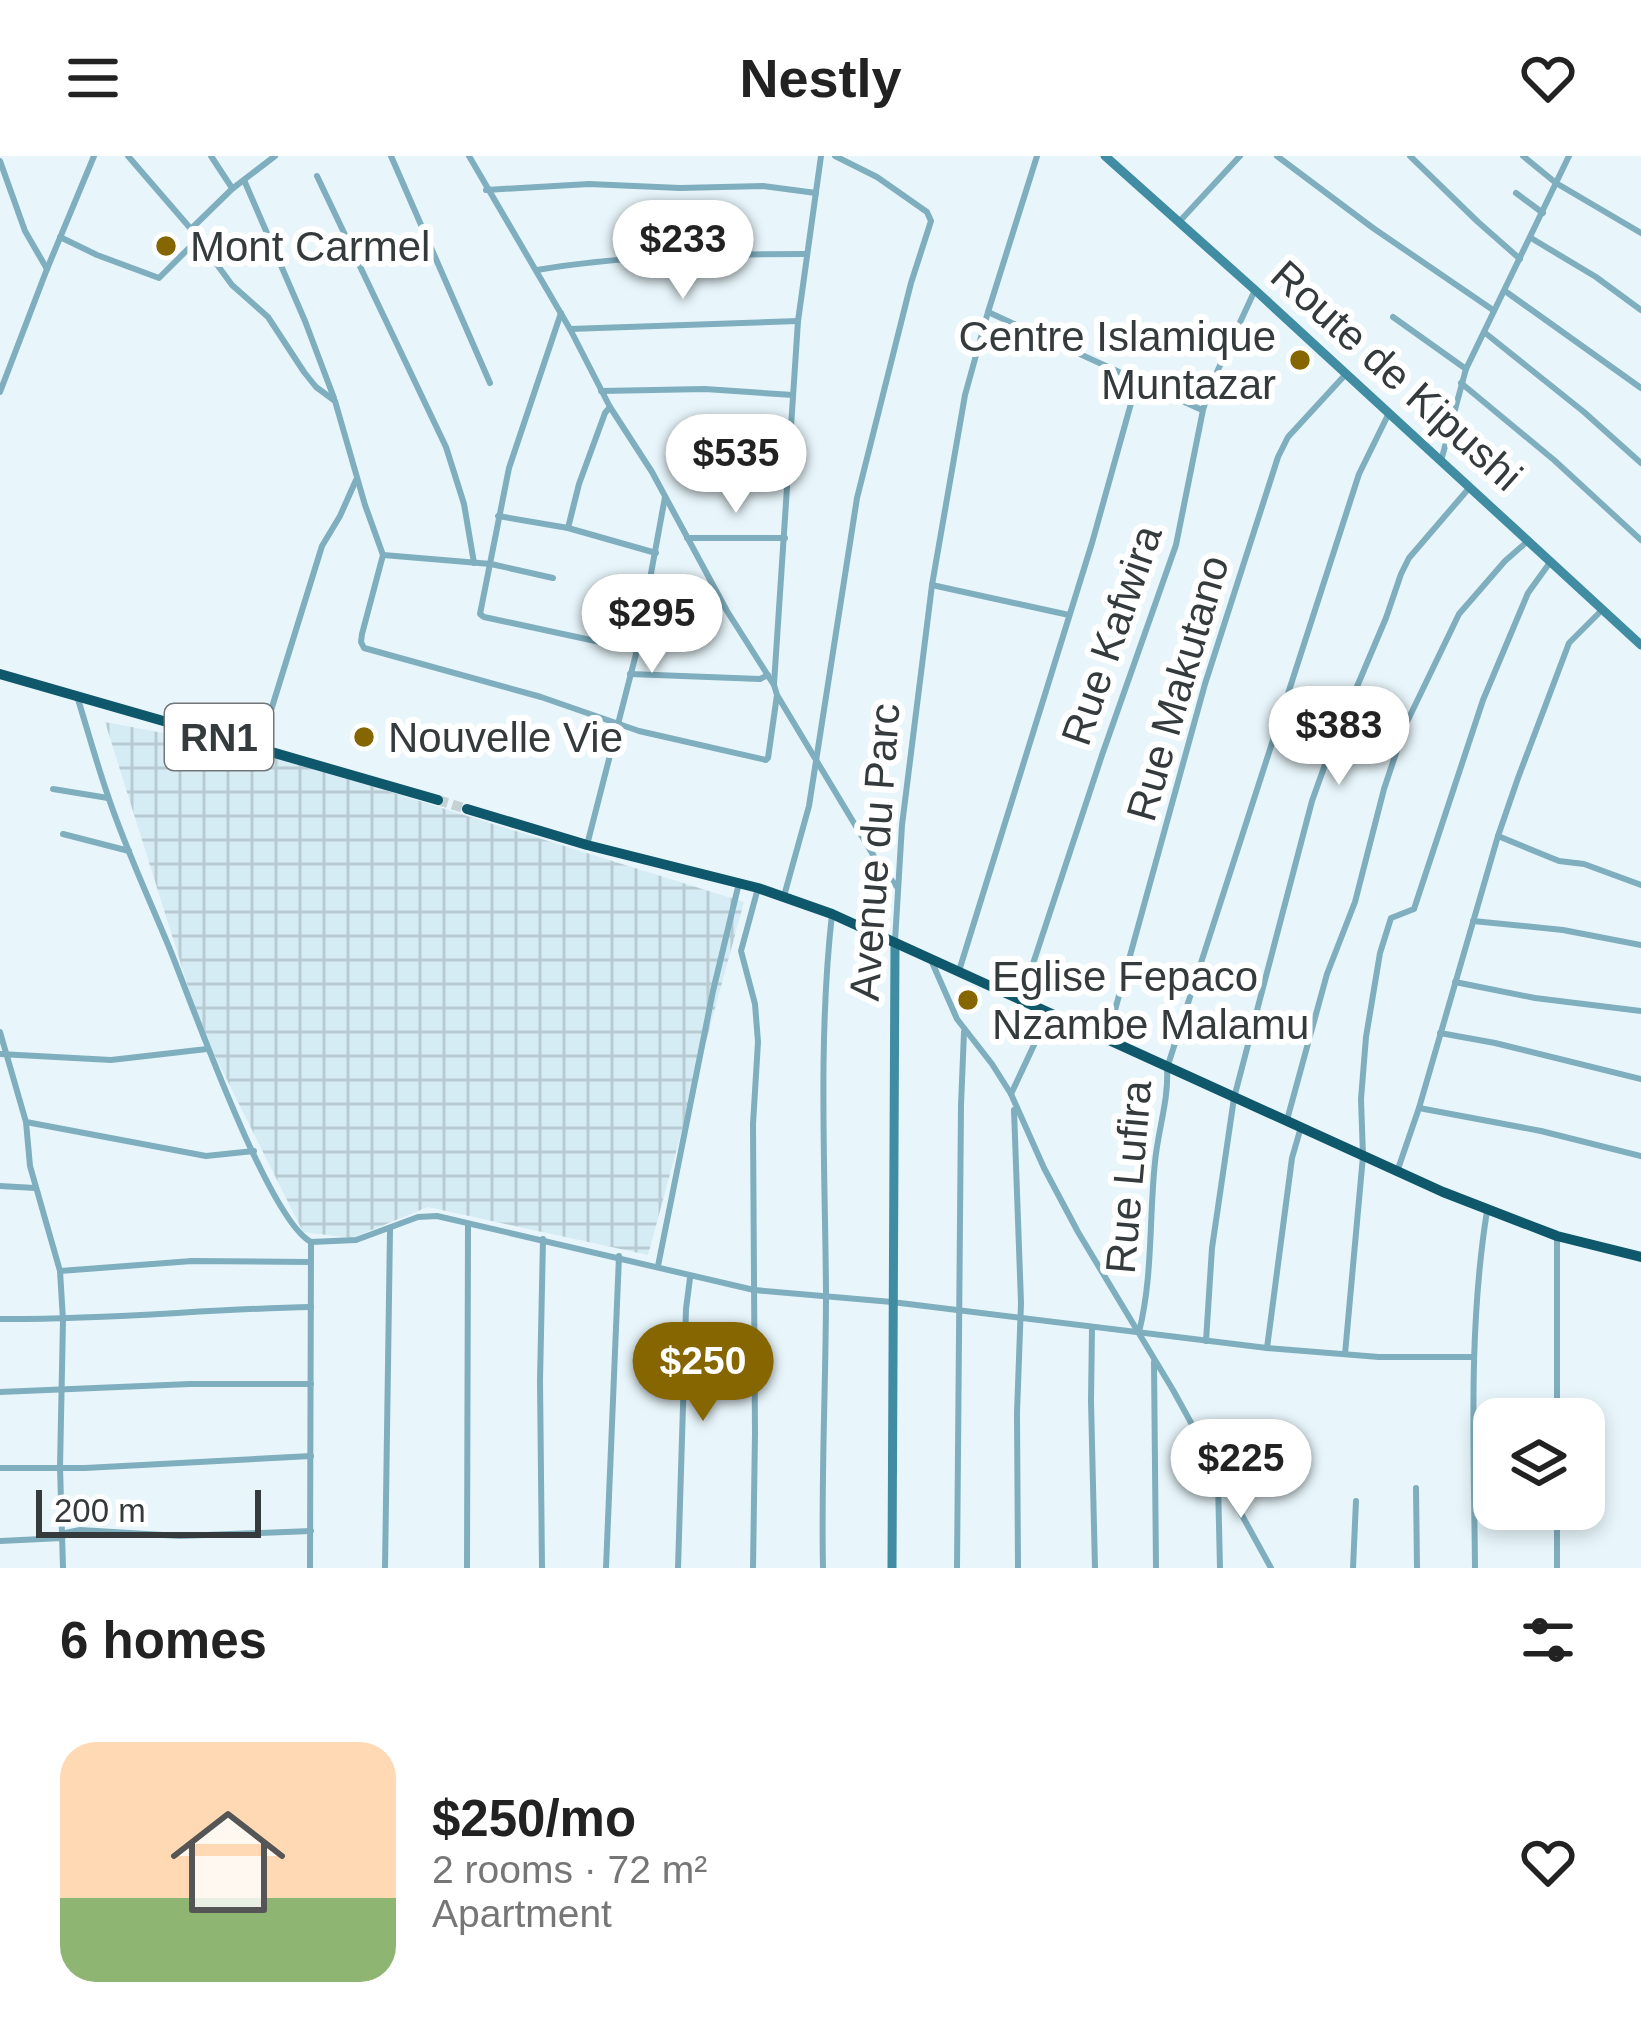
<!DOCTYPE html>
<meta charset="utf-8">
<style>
:root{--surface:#fff;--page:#f6f6f6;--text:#222;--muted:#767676;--accent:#866600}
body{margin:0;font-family:Helvetica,sans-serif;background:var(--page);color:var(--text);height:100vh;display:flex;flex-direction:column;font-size:45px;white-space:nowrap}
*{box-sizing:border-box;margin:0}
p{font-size:39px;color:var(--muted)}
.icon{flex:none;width:66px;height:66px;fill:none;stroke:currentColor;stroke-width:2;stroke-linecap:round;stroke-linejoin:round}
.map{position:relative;height:1412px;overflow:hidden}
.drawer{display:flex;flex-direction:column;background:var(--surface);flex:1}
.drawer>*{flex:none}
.buttons{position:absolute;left:1473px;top:1242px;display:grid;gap:24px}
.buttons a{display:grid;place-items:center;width:132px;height:132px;border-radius:24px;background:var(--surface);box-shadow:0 6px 18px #0003;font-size:60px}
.scale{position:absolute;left:36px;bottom:30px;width:225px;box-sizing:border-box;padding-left:12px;border:6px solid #353b3d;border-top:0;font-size:33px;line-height:42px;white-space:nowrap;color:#353b3d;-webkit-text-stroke:9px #fff;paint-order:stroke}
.price{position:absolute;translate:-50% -102px;padding:0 27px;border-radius:42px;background:#fff;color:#222;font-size:39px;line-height:78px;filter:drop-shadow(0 3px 6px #0008)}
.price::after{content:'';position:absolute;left:50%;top:72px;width:36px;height:27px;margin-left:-18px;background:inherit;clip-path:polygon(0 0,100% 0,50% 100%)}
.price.on{background:var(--accent);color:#fff}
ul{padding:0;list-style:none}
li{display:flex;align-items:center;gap:36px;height:300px;padding:0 60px}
li span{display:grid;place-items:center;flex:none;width:336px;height:240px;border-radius:36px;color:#555}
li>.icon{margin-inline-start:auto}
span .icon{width:144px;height:144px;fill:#fffc;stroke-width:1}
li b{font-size:51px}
h2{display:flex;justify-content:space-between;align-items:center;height:144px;padding:0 60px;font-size:51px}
header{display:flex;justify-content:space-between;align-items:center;height:156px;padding:0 60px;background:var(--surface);font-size:54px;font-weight:700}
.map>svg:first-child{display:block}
.industrial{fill:url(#industrial-grid)}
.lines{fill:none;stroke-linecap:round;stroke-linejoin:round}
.highway-tunnel{stroke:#c4d1d5;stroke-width:10;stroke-dasharray:10 5;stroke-linecap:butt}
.street{stroke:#7faebe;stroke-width:6}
.secondary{stroke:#3f8ca3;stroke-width:9}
.highway{stroke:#0f586c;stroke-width:10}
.poi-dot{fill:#866600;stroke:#fff;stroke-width:4.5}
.labels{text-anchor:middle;stroke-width:12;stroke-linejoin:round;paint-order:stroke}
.shield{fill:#fff;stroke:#727677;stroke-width:3}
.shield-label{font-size:39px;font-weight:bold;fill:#353b3d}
.poi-label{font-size:42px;fill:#353b3d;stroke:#fff;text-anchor:start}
.street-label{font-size:42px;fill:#353b3d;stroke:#fff}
</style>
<header><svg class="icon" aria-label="menu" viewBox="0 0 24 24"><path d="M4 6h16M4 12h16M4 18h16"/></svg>Nestly<svg class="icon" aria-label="heart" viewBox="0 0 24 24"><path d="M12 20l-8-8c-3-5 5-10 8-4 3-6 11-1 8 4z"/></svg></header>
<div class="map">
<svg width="1641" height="1412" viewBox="0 0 1641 1412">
<defs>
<pattern id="industrial-grid" width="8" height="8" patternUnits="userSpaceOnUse" patternTransform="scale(3)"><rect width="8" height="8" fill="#d6ecf4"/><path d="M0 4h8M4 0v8" fill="none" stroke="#b8cbd2"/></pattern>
</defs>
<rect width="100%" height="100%" fill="#e8f6fb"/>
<path class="industrial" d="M105 566 259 595 744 746 648 1099 428 1051 352 1082 303 1076 201 872Z"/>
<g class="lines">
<path class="highway-tunnel" d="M438 644 467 653"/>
<g class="street">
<path d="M128 0 191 73 232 129 268 161 304 216 316 231 335 245 365 349 383 399 362 478 361 486 364 492 541 541 639 575 766 604 768 602 777 539"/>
<path d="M211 0 232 32"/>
<path d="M391 0 490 227"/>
<path d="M469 0 570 173 610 251 652 316 727 455 774 529 777 539 878 707 897 731"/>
<path d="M1277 0 1373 72 1493 154"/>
<path d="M1410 0 1478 66 1520 103"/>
<path d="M1523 0 1556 27 1641 77"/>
<path d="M0 5 25 75 47 113"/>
<path d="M317 20 446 291 464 348 474 407"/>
<path d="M244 24 305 165 334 242"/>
<path d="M486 34 589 28 680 32 763 30 816 37"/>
<path d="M1516 37 1543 57"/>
<path d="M1179 66 1240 0"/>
<path d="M192 72 232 33 275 0"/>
<path d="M60 81 97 99 159 122 198 83"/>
<path d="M1531 82 1596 121 1641 154"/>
<path d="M537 114C626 99 715 98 805 98"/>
<path d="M1505 135 1641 232"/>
<path d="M988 156 1202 254"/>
<path d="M561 157 509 312 480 458 484 461 637 494"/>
<path d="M1393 161 1466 213"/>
<path d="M570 173 798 165"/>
<path d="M1484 176 1584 256 1641 307"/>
<path d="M1461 227 1554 304 1641 384"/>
<path d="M601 235 705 233 793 239"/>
<path d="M0 236 47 113 94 0"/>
<path d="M1441 305 1466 213 1569 0"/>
<path d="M714 329 713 311 717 308 789 311"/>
<path d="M498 360 568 372 656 397"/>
<path d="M568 372 579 328 605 257 610 251"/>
<path d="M687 382H785"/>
<path d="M383 399 491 408 553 422"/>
<path d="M932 429 1069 459"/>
<path d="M630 518 760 523 768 519"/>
<path d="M774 528 798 165 821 0"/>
<path d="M77 540C87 572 96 605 107 637 124 689 148 740 169 791 191 845 268 1064 311 1086L356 1084 418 1061 437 1060 754 1134 892 1146 1267 1192 1379 1201H1473"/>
<path d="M259 593 322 390 340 360 356 324"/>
<path d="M53 633 108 642"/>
<path d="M63 678 129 695"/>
<path d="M1498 680 1559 705 1584 708 1641 729"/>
<path d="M587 689 637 494 665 341"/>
<path d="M784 740 809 650 857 342 911 127 931 65 927 56 877 21 835 0"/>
<path d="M1473 765 1563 774 1641 789"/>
<path d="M895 785 902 669 932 429 965 239 988 156 1037 0"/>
<path d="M931 804 957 863 992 908 1011 938 1044 1012 1078 1076 1173 1234 1271 1412"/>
<path d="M959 815 1092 387 1137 226"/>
<path d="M1455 826 1535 842 1641 855"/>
<path d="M1021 844 1102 599 1176 389 1203 254 1210 231 1255 134"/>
<path d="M0 876 26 966 206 1000 254 995"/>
<path d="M1440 877 1495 887 1641 923"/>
<path d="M1107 883 1205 528 1278 301 1288 281 1345 219"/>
<path d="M0 898 111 904 207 893"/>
<path d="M1011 938 1049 857"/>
<path d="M1419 952 1541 975 1641 1000"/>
<path d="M1014 954 1021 1147 1017 1257 1018 1412"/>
<path d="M1287 964 1327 818 1355 746 1384 633 1405 570 1459 458 1505 405 1529 384"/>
<path d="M26 966 30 1010 60 1115 63 1164 60 1311 63 1412"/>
<path d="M1398 1013 1419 952 1498 680 1518 622 1569 487 1601 455"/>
<path d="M0 1030 35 1032"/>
<path d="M658 1110 713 835 739 727"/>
<path d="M60 1115 192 1105 310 1106"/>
<path d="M0 1163C104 1164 207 1153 311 1151"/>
<path d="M1092 1171 1091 1245 1095 1412"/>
<path d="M1139 1176C1153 1120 1149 1063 1155 1006 1158 974 1169 943 1167 912L1359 318 1388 259"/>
<path d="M1206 1185 1212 1092 1234 942 1312 645 1331 592 1386 462 1401 418 1409 402 1470 331"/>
<path d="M1267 1192 1292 1002 1301 971"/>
<path d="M1345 1198 1363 1000 1361 943 1366 881 1380 797 1391 762 1414 753 1483 544 1528 437 1551 405"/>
<path d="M1154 1206 1156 1412"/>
<path d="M0 1236 190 1228H311"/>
<path d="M1557 1263V1080"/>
<path d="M0 1312H85L311 1300"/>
<path d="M1218 1326 1220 1412"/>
<path d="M1416 1332 1417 1412"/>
<path d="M0 1385 62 1382 65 1377 80 1374 180 1380 311 1375"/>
<path d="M310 1412 311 1086"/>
<path d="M385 1412 390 1074"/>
<path d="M467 1412 468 1068"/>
<path d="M542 1412 540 1225 543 1083"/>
<path d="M606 1412 619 1100"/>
<path d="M678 1412 686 1153 690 1122"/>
<path d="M753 1412 755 1277 753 968 758 886 755 848 741 795 758 732"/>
<path d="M823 1412C821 1320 826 1228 826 1135 825 1009 818 883 832 758"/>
<path d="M957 1412 961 949 964 876"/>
<path d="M1353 1412 1356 1345"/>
<path d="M1475 1412C1474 1293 1468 1173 1487 1055"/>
<path d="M1557 1412V1353"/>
</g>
<g class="secondary">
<path d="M1105 0 1255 134 1641 489"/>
<path d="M892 1412 895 787"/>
</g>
<g class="highway">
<path d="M0 518 438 644"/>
<path d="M467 653 587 689 758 732 832 758 1443 1036 1557 1080 1641 1101"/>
</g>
</g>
<g class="poi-dot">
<circle cx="166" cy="90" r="12"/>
<circle cx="1300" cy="204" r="12"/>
<circle cx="364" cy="581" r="12"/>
<circle cx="968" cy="844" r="12"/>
</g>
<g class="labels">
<rect class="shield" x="165" y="548" width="108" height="66" rx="9"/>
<g class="shield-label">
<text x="219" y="595">RN1</text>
</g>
<g class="poi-label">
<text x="190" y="105">Mont Carmel</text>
<text x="1276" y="195" text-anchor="end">Centre Islamique<tspan x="1276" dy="48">Muntazar</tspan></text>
<text x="388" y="596">Nouvelle Vie</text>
<text x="992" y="835">Eglise Fepaco<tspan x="992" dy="48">Nzambe Malamu</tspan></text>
</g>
<g class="street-label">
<text transform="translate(1397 219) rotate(42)" y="15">Route de Kipushi</text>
<text transform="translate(1111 479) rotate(-71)" y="15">Rue Kafwira</text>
<text transform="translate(1177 532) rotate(-74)" y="15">Rue Makutano</text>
<text transform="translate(874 696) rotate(-86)" y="15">Avenue du Parc</text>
<text transform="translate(1128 1021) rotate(-85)" y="15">Rue Lufira</text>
</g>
</g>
</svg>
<div class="buttons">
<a><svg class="icon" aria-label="layers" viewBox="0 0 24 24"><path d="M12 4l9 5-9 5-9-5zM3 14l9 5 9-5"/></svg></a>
</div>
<div class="scale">200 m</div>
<b class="price" style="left:683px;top:146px">$233</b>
<b class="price" style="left:736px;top:360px">$535</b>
<b class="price" style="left:652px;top:520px">$295</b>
<b class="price" style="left:1339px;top:632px">$383</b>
<b class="price on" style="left:703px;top:1268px">$250</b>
<b class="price" style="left:1241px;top:1365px">$225</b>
</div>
<section class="drawer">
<h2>6 homes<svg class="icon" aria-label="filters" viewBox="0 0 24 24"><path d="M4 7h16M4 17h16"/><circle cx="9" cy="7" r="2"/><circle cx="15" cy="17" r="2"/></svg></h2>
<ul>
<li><span style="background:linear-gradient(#ffd9b3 65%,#8fb573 0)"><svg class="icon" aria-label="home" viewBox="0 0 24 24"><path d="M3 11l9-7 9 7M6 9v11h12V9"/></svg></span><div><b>$250/mo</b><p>2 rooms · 72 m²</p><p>Apartment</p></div><svg class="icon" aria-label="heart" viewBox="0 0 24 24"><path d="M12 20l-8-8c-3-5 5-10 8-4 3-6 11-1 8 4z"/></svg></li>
</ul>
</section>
